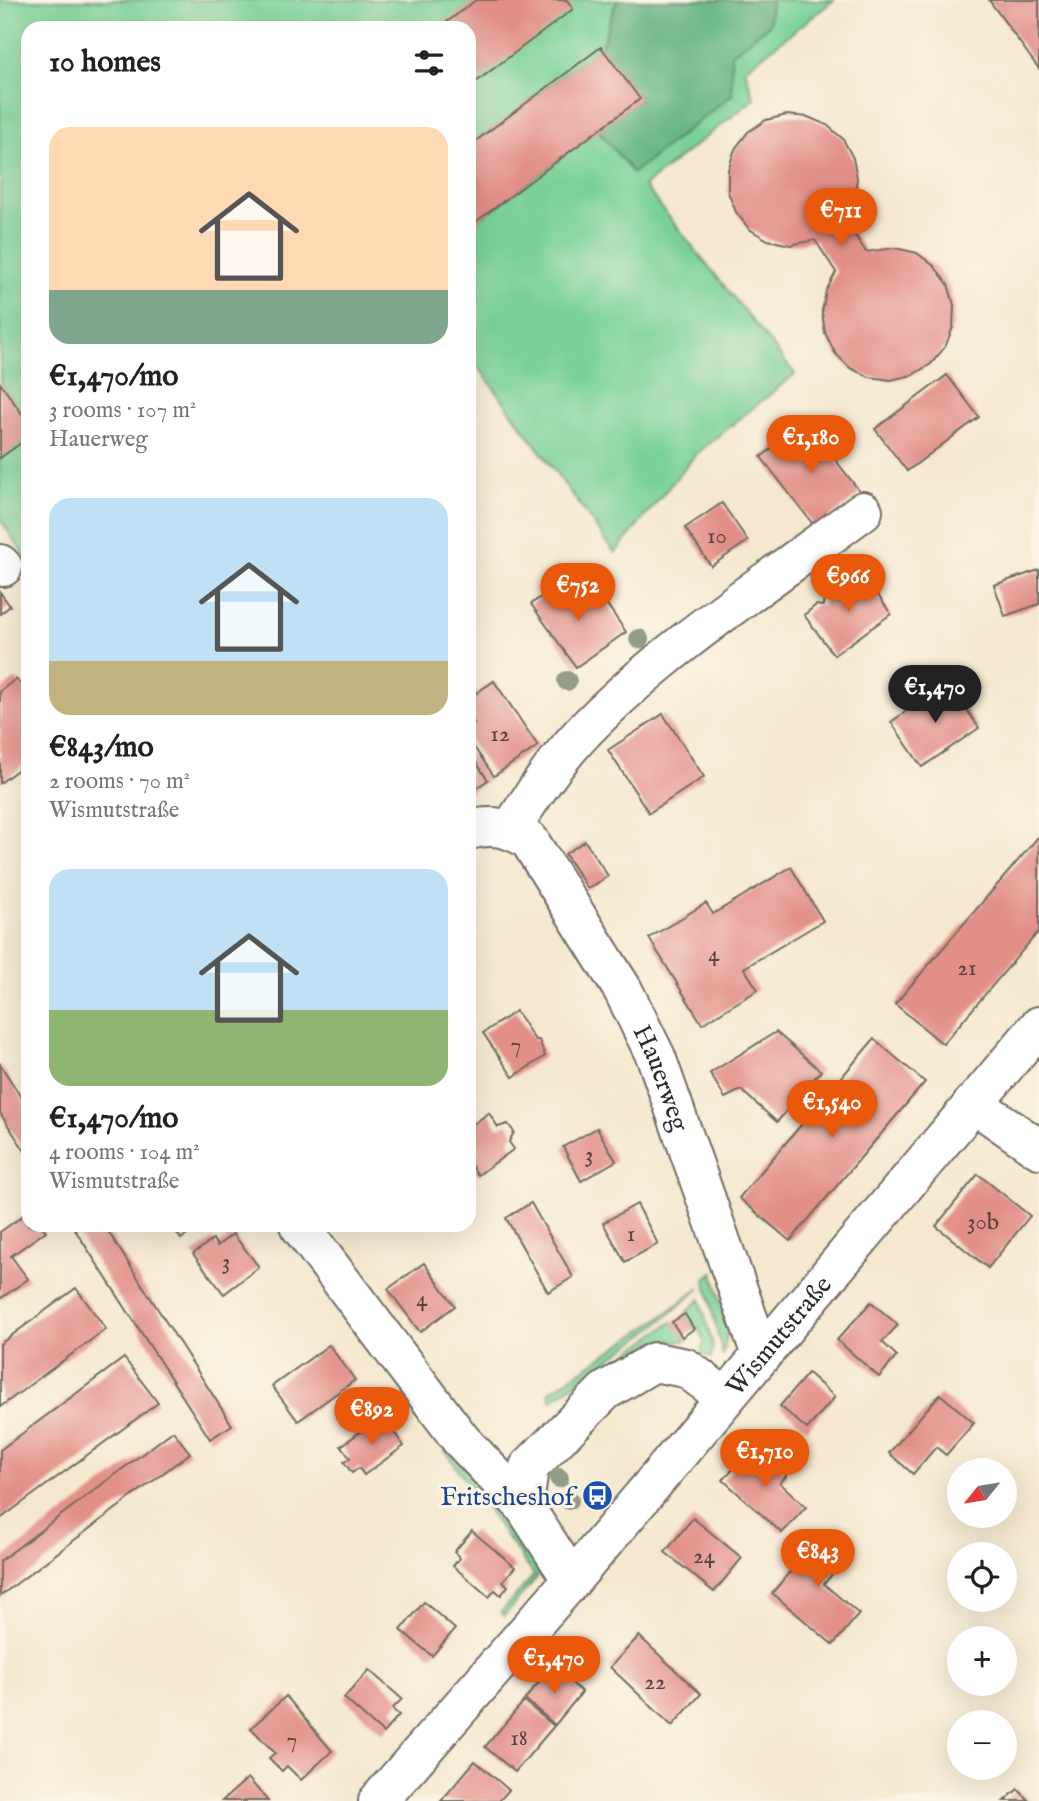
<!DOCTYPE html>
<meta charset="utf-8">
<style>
:root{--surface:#fff;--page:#f6f6f6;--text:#222;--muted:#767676;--accent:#ea580c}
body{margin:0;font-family:"IM FELL English",serif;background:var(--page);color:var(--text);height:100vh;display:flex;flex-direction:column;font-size:26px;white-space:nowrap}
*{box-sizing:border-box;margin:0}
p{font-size:23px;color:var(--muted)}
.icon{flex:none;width:38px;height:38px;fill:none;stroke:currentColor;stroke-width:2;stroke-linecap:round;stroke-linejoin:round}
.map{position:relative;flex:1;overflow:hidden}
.panel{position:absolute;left:21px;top:21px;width:455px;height:1211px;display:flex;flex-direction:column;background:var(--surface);border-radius:21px;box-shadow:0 7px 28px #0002}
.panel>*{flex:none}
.needle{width:46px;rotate:240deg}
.tools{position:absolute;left:947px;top:1458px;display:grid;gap:14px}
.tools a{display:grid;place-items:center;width:70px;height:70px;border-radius:50%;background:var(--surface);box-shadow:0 7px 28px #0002;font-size:35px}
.price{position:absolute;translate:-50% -60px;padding:0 16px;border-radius:24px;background:var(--accent);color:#fff;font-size:23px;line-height:46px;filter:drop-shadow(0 2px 4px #0008)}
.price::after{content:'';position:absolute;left:50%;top:42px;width:21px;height:16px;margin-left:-10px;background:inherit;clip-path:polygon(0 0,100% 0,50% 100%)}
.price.selected{background:#222;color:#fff}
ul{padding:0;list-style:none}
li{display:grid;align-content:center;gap:14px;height:371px;padding:0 28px}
li span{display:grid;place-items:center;height:217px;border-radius:21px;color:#555}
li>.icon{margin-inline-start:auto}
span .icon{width:126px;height:126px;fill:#fffc;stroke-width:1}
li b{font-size:30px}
h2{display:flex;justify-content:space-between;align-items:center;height:84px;padding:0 28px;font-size:30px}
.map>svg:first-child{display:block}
.green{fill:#79d196;stroke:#527e60;stroke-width:2}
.forest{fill:#62b37f;stroke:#466f55;stroke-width:2}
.building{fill:#e28f88}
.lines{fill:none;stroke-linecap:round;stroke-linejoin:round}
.minor-casing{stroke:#726d64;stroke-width:42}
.minor{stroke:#fff;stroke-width:38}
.tree{fill:#939c86}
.labels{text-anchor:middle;stroke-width:6;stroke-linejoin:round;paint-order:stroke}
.number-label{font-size:23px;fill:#594442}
.street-label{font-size:26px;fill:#2b2b2b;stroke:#fcf5e5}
.transit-label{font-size:26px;fill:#164399;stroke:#fcf5e5;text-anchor:end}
</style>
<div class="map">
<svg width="1039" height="1801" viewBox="0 0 1039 1801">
<rect width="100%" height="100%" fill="#fcf5e5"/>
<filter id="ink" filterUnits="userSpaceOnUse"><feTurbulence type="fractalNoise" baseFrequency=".0143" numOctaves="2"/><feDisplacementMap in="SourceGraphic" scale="14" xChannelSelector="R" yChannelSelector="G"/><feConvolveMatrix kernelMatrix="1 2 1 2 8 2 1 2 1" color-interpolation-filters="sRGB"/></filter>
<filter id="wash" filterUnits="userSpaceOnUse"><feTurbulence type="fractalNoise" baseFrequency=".00686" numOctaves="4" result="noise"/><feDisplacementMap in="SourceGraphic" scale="28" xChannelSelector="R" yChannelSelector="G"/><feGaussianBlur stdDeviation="1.57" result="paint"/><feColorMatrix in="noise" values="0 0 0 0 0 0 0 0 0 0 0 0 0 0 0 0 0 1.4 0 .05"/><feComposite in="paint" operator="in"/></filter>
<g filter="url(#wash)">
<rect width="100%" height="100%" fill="#f5e8cf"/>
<g class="green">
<path d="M0 0H617L601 47 469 146V28H28V422L0 383Z"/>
<path d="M771 0H834L745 69 754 99 644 186 795 374 696 454 615 553 469 354V227L598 130 633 173 731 54 769 25Z"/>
<path d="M28 438V561L0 519V458Z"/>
<path d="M713 1272 728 1329 723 1356 705 1279Z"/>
<path d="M700 1288 653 1328 552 1400 549 1392 654 1322Z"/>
<path d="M700 1299 713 1346 711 1358 701 1352 704 1342 699 1327 694 1329 685 1314Z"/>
<path d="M672 1322 687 1341H655L620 1362 618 1360Z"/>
<path d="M448 1450 473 1474 540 1567 538 1576 504 1616 501 1612 534 1575 445 1451Z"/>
</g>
<path class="forest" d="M617 0H771L769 25 731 54 732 95 633 173 598 130 640 99 601 47Z"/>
<g id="blocks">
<g class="building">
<path d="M476 0H567L573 9 469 87V28H439Z"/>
<path d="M989 0H1039V69Z"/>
<path d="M601 47 640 99 469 227V146Z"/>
<path d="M787 115 808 117 827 125 843 139 853 158 857 178 854 199 844 219 866 252 895 248 917 253 934 266 948 284 954 305 953 327 945 347 931 364 912 375 891 380 869 377 850 368 835 353 825 333 822 312 826 291 836 272 815 240 790 245 768 240 749 229 736 212 728 192V170L735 149 748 132 766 120Z"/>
<path d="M947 375 979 417 907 471 875 429Z"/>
<path d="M0 383 28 422V438L0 458Z"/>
<path d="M806 422 861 493 816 528 761 457Z"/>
<path d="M722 503 748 541 711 566 685 528Z"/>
<path d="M1039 570V604L1005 616 994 585Z"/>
<path d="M862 572 891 614 834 655 804 615 816 605 823 606 824 594 829 590 841 594 842 586Z"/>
<path d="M560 583 578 608 599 593 626 632 576 667 531 604Z"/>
<path d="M0 592 10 606 0 614Z"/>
<path d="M16 679 28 694V762L0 783V691Z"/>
<path d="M494 681 538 746 494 776 469 740V727L474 723 469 715V698Z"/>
<path d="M948 682 979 728 922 767 891 722Z"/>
<path d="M663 714 704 777 649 813 608 750Z"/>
<path d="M469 752 488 780 469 793Z"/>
<path d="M1039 836V931L943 1044 895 1004Z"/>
<path d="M585 841 608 876 588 889 565 854Z"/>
<path d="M791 867 823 921 744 968 758 990 702 1024 649 938 706 903 713 914Z"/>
<path d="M516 1011 535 1040H539L545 1056 513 1077 483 1033Z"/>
<path d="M776 1032 821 1071 777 1122 741 1090 725 1098 710 1073Z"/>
<path d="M874 1039 925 1082 790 1241 739 1198Z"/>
<path d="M0 1064 28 1108V1156L0 1113Z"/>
<path d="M489 1113 498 1127 508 1124 514 1132 509 1142 514 1149 478 1175 469 1162V1127Z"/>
<path d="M597 1128 616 1161 581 1181 563 1147Z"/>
<path d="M978 1174 1030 1216 988 1268 936 1226Z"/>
<path d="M531 1203 573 1277 548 1292 506 1218Z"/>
<path d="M637 1204 658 1244 625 1262 603 1223Z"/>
<path d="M28 1212V1225H41L46 1231 11 1256 28 1279 0 1299V1232Z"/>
<path d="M72 1225H104L232 1425 210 1439Z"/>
<path d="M171 1225H199L181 1239Z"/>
<path d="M233 1234 259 1267 224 1294 193 1254 213 1239 217 1246Z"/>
<path d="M424 1263 455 1306 420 1332 388 1289Z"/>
<path d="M76 1288 106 1329 0 1407V1344Z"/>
<path d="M871 1302 898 1325 882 1342 897 1356 879 1377 837 1340Z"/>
<path d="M685 1314 694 1329 682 1337 672 1322Z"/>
<path d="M329 1345 355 1380 298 1421 272 1386Z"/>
<path d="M124 1358 158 1403 0 1519V1450Z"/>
<path d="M808 1373 835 1397 807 1429 780 1406Z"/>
<path d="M940 1394 974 1423 946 1455 936 1447 913 1474 889 1453Z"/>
<path d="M382 1416 404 1446 364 1475 359 1468 352 1473 344 1462 350 1458 341 1446Z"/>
<path d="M173 1431 190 1453 0 1596V1561Z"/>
<path d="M754 1446 787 1475 780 1483 806 1507 782 1533 723 1480Z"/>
<path d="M693 1518 742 1558 714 1592 665 1552Z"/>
<path d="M826 1530 851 1552 824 1584 859 1614 833 1645 772 1593Z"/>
<path d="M472 1531 515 1567 503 1581 508 1586 501 1595 495 1590 489 1597 453 1566 460 1558 454 1552Z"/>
<path d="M424 1602 455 1629 432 1656 401 1630Z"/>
<path d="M639 1636 701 1694 672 1726 610 1667Z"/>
<path d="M552 1666 582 1692 555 1725 525 1699Z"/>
<path d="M369 1670 402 1699 392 1709 399 1715 383 1733 344 1698Z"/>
<path d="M286 1696 332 1751 301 1780 287 1766 282 1771 269 1758 275 1753 251 1728Z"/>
<path d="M524 1701 554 1726 515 1772 485 1747Z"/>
<path d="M475 1761 509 1790 499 1801H441Z"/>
<path d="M248 1778 268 1801H222Z"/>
<path d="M1018 1789 1029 1801H1004Z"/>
</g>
</g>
</g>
<g filter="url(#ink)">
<use href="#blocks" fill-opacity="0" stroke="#726d64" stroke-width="2"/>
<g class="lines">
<defs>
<g id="minor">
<path d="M0 564 3 567"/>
<path d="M511 829C533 794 556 760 585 730 663 649 772 579 863 511"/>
<path id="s1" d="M469 830C493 824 508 827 529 840L623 990 656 1057 761 1355"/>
<path d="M973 1103 1039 1149"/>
<path d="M299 1225 461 1440 524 1506 572 1580"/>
<path d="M524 1506 529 1467 605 1391 654 1362 686 1368 725 1397"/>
<path id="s2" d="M378 1801 572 1580 1039 1026"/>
</g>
</defs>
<use href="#minor" class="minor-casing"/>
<use href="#minor" class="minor"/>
</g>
<g class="tree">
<circle cx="639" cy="639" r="10"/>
<circle cx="567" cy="681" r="10"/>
<circle cx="559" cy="1478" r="10"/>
<circle cx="569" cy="1500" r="10"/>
</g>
</g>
<defs>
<symbol id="bus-disc" viewBox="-11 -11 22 22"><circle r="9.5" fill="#1a4fb4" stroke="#fcf5e5"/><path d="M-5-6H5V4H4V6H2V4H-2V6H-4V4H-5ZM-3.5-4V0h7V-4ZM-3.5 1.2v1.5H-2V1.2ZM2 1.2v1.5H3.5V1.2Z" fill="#fff"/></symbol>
</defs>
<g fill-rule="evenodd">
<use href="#bus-disc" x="580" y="1478" width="35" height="35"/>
</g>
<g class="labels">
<g class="number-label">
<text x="717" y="543">10</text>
<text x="500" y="741">12</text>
<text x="714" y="961">4</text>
<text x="967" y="975">21</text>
<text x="516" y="1052">7</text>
<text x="589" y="1162">3</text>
<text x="983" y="1229">30b</text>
<text x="631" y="1241">1</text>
<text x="226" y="1269">3</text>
<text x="422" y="1306">4</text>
<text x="704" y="1563">24</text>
<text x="655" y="1689">22</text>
<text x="519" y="1745">18</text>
<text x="292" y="1747">7</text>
</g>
<g class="street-label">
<text dy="9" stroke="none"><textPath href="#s1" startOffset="336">Hauerweg</textPath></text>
<text dy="9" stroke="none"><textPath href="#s2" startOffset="614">Wismutstraße</textPath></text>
</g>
<g class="transit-label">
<text x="574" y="1505">Fritscheshof</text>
</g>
</g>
</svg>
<div class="tools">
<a><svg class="needle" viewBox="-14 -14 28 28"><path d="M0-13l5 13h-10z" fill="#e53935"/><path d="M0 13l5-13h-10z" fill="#767676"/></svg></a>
<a><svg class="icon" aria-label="locate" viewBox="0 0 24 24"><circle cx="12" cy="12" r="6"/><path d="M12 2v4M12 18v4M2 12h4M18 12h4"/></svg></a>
<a>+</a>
<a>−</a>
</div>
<b class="price" style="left:841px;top:248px">€711</b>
<b class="price" style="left:811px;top:475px">€1,180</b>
<b class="price" style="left:848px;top:614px">€966</b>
<b class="price" style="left:578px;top:623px">€752</b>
<b class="price selected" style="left:935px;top:725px">€1,470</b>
<b class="price" style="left:832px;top:1140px">€1,540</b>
<b class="price" style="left:372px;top:1447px">€892</b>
<b class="price" style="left:765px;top:1489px">€1,710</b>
<b class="price" style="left:818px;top:1589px">€843</b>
<b class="price" style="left:554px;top:1696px">€1,470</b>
<section class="panel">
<h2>10 homes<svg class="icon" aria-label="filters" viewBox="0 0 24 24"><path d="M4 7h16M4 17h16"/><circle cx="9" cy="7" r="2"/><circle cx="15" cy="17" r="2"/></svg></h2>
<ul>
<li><span style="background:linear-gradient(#ffd9b3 75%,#7fa58c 0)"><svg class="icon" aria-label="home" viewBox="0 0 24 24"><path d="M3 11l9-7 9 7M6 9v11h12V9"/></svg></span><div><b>€1,470/mo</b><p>3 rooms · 107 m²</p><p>Hauerweg</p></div></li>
<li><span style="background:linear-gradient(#bfe0f5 75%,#c2b280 0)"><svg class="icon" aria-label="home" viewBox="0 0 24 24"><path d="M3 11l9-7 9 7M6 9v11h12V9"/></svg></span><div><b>€843/mo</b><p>2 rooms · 70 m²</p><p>Wismutstraße</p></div></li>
<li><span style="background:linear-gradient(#bfe0f5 65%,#8fb573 0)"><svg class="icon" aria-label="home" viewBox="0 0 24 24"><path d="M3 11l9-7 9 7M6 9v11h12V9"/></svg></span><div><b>€1,470/mo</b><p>4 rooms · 104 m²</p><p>Wismutstraße</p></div></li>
</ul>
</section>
</div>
